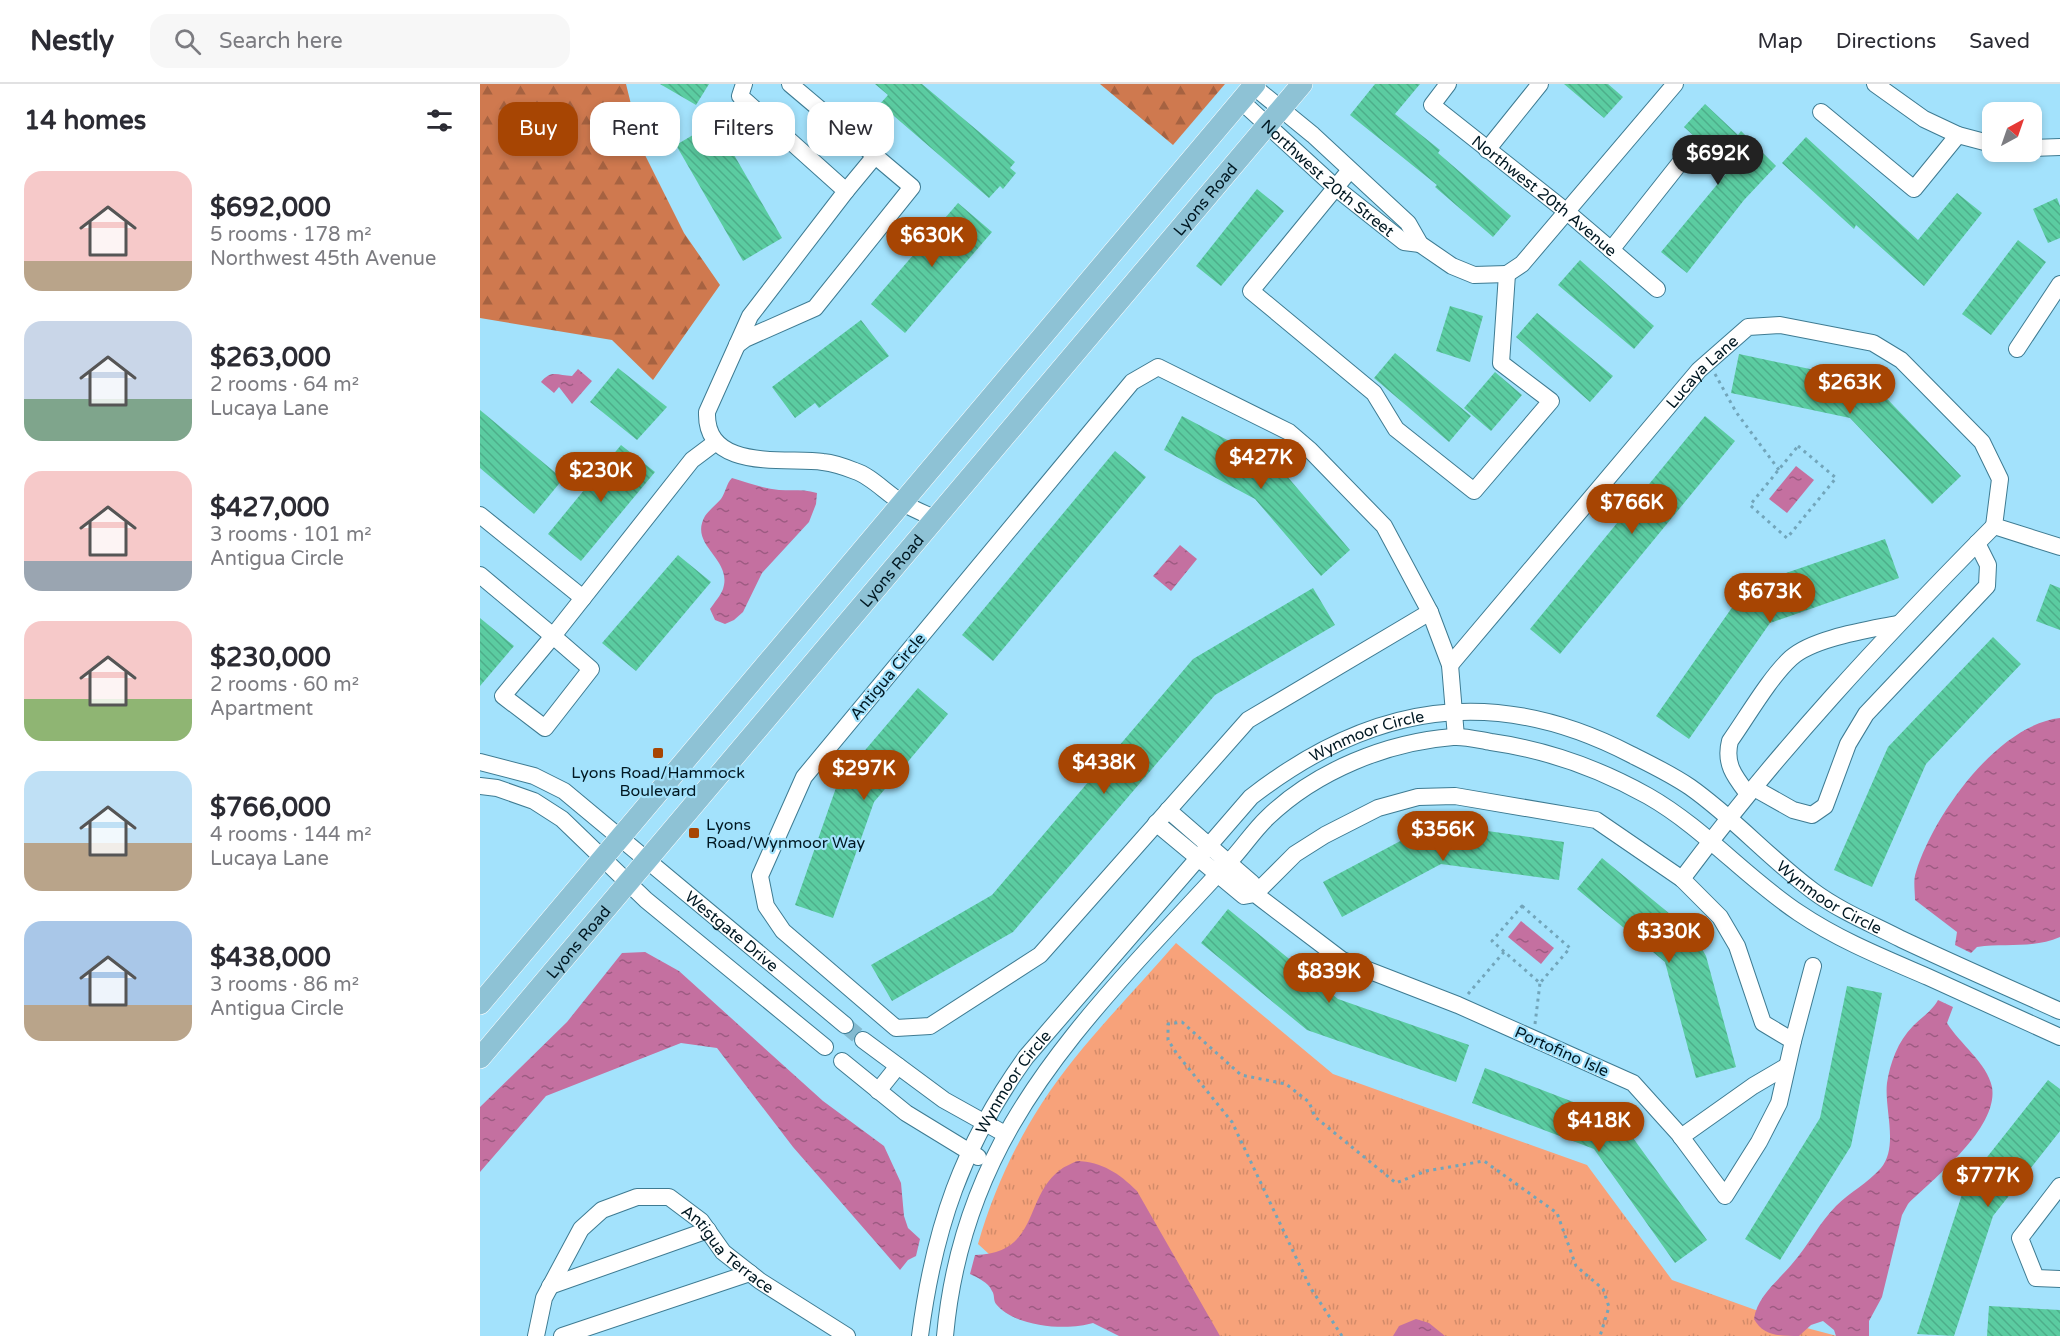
<!DOCTYPE html>
<meta charset="utf-8">
<style>
:root{--surface:#fff;--page:#f7f7f7;--text:#2b2b33;--muted:#7c7c81;--line:#e1e1e2;--accent:#a74503}
body{margin:0;font-family:"Varela Round",sans-serif;background:var(--page);color:var(--text);height:100vh;display:flex;flex-direction:column;font-size:22px;white-space:nowrap}
*{box-sizing:border-box;margin:0}
p{font-size:20px;color:var(--muted)}
.icon{flex:none;width:33px;height:33px;fill:none;stroke:currentColor;stroke-width:2;stroke-linecap:round;stroke-linejoin:round}
.map{position:relative;flex:1;overflow:hidden}
.drawer{display:flex;flex-direction:column;background:var(--surface);width:480px}
.drawer>*{flex:none}
.guide{position:absolute;left:18px;top:18px;width:570px;height:54px;display:flex;gap:12px}
.needle{width:39px;rotate:40deg}
.controls{position:absolute;left:1502px;top:18px;display:grid;gap:12px}
.controls a{display:grid;place-items:center;width:60px;height:60px;border-radius:12px;background:var(--surface);box-shadow:0 3px 9px #0003;font-size:30px}
.price{position:absolute;translate:-50% -51px;padding:0 14px;border-radius:21px;background:var(--accent);color:#fff;font-size:20px;line-height:39px;filter:drop-shadow(0 2px 3px #0008)}
.price::after{content:'';position:absolute;left:50%;top:36px;width:18px;height:14px;margin-left:-9px;background:inherit;clip-path:polygon(0 0,100% 0,50% 100%)}
.price.current{background:#222;color:#fff}
ul{padding:0;list-style:none}
li{display:flex;align-items:center;gap:18px;height:150px;padding:0 24px}
li span{display:grid;place-items:center;flex:none;width:168px;height:120px;border-radius:18px;color:#555}
li>.icon{margin-inline-start:auto}
span .icon{width:72px;height:72px;fill:#fffc;stroke-width:1}
li b{font-size:26px}
h2{display:flex;justify-content:space-between;align-items:center;height:72px;padding:0 24px;font-size:26px}
.chip{padding:0 21px;border-radius:18px;background:var(--surface);box-shadow:0 3px 9px #0003;font-size:21px;line-height:54px}
.chip.current{background:var(--accent);color:#fff}
header{display:flex;align-items:center;gap:36px;box-sizing:border-box;height:84px;padding:0 30px;background:var(--surface);border-bottom:2px solid var(--line)}
header strong{font-size:28px}
nav{display:flex;gap:33px;margin-inline-start:auto;font-size:21px}
.search{width:420px;height:54px;background:var(--page);display:flex;align-items:center;gap:15px;box-sizing:border-box;padding:0 21px;border-radius:18px;color:var(--muted);font-size:22px}
main{display:flex;flex:1;min-height:0}
.map>svg:first-child{display:block}
.grass{fill:url(#grass-tufts)}
.forest{fill:url(#forest-firs)}
.water{fill:url(#water-ripples)}
.building{fill:url(#building-back-hatch)}
.lines{fill:none;stroke-linecap:round;stroke-linejoin:round}
.minor-tunnel{stroke:#83bad0;stroke-width:16;stroke-dasharray:16 8;stroke-linecap:butt}
.minor-casing{stroke:#3e7b92;stroke-width:18}
.major-casing{stroke:#fff;stroke-width:22}
.path{stroke:#72a5ba;stroke-width:3;stroke-dasharray:3 4.5;stroke-linecap:butt}
.minor{stroke:#fff;stroke-width:16}
.major{stroke:#8ec2d5;stroke-width:21}
.poi-dot{fill:#a74503;stroke:#a3e2fc;stroke-width:2}
.labels{text-anchor:middle;stroke-width:4.5;stroke-linejoin:round;paint-order:stroke}
.street-label{font-size:16px;fill:#011822;stroke:#a3e2fc}
.poi-label{font-size:16px;fill:#011822;stroke:#a3e2fc}
</style>
<header>
<strong>Nestly</strong>
<div class="search"><svg class="icon" aria-label="search" viewBox="0 0 24 24"><circle cx="10" cy="10" r="6"/><path d="M15 15l6 6"/></svg>Search here</div>
<nav><a>Map</a><a>Directions</a><a>Saved</a></nav>
</header>
<main>
<section class="drawer">
<h2>14 homes<svg class="icon" aria-label="filters" viewBox="0 0 24 24"><path d="M4 7h16M4 17h16"/><circle cx="9" cy="7" r="2"/><circle cx="15" cy="17" r="2"/></svg></h2>
<ul>
<li><span style="background:linear-gradient(#f6c9c9 75%,#b9a48a 0)"><svg class="icon" aria-label="home" viewBox="0 0 24 24"><path d="M3 11l9-7 9 7M6 9v11h12V9"/></svg></span><div><b>$692,000</b><p>5 rooms · 178 m²</p><p>Northwest 45th Avenue</p></div></li>
<li><span style="background:linear-gradient(#c9d6e8 65%,#7fa58c 0)"><svg class="icon" aria-label="home" viewBox="0 0 24 24"><path d="M3 11l9-7 9 7M6 9v11h12V9"/></svg></span><div><b>$263,000</b><p>2 rooms · 64 m²</p><p>Lucaya Lane</p></div></li>
<li><span style="background:linear-gradient(#f6c9c9 75%,#9aa5b1 0)"><svg class="icon" aria-label="home" viewBox="0 0 24 24"><path d="M3 11l9-7 9 7M6 9v11h12V9"/></svg></span><div><b>$427,000</b><p>3 rooms · 101 m²</p><p>Antigua Circle</p></div></li>
<li><span style="background:linear-gradient(#f6c9c9 65%,#8fb573 0)"><svg class="icon" aria-label="home" viewBox="0 0 24 24"><path d="M3 11l9-7 9 7M6 9v11h12V9"/></svg></span><div><b>$230,000</b><p>2 rooms · 60 m²</p><p>Apartment</p></div></li>
<li><span style="background:linear-gradient(#bfe0f5 60%,#b9a48a 0)"><svg class="icon" aria-label="home" viewBox="0 0 24 24"><path d="M3 11l9-7 9 7M6 9v11h12V9"/></svg></span><div><b>$766,000</b><p>4 rooms · 144 m²</p><p>Lucaya Lane</p></div></li>
<li><span style="background:linear-gradient(#a9c7e8 70%,#b9a48a 0)"><svg class="icon" aria-label="home" viewBox="0 0 24 24"><path d="M3 11l9-7 9 7M6 9v11h12V9"/></svg></span><div><b>$438,000</b><p>3 rooms · 86 m²</p><p>Antigua Circle</p></div></li>
</ul>
</section>
<div class="map">
<svg width="1580" height="1252" viewBox="0 0 1580 1252">
<defs>
<pattern id="grass-tufts" width="24" height="20" patternUnits="userSpaceOnUse" patternTransform="scale(1.5)"><rect width="24" height="20" fill="#f7a27a"/><path d="M3 7l-1-3M5 7V3M7 7l1-3M15 17l-1-3M17 17v-4M19 17l1-3" fill="none" stroke="#d28b69"/></pattern>
<pattern id="forest-firs" width="22" height="20" patternUnits="userSpaceOnUse" patternTransform="scale(1.5)"><rect width="22" height="20" fill="#cf794f"/><path d="M5 1l3.5 6h-7zM16 11l3.5 6h-7z" fill="#a66241"/></pattern>
<pattern id="water-ripples" width="26" height="14" patternUnits="userSpaceOnUse" patternTransform="scale(1.5)"><rect width="26" height="14" fill="#c470a0"/><path d="M2 4q2-2 4 0t4 0M15 11q2-2 4 0t4 0" fill="none" stroke="#9d5b82"/></pattern>
<pattern id="building-back-hatch" width="6" height="6" patternUnits="userSpaceOnUse" patternTransform="scale(1.5)"><rect width="6" height="6" fill="#5bcca1"/><path d="M-1 5l2 2M0 0l6 6M5-1l2 2" fill="none" stroke="#4dae8a"/></pattern>
</defs>
<rect width="100%" height="100%" fill="#a3e2fc"/>
<path class="grass" d="M696 859 853 990 1107 1081 1192 1196 1323 1243 1357 1252H679L521 1181 498 1160C512 1111 534 1062 562 1019 600 961 651 911 696 859Z"/>
<g class="forest">
<path d="M0 0H146L162 65 204 149 240 201 173 296 132 256 0 234Z"/>
<path d="M620 0H745L693 61Z"/>
</g>
<g class="water">
<path d="M98 285 112 297 92 320 79 303 74 309 61 298C72 285 78 292 92 292Z"/>
<path d="M1316 382 1334 396 1307 429 1289 415Z"/>
<path d="M252 394C268 399 282 404 299 406 312 407 324 405 337 409L336 420 329 438 282 489 263 528 254 536 245 540 235 536 230 525C234 519 241 511 243 505 253 474 208 462 225 432 229 426 236 421 241 415 246 408 246 400 252 394Z"/>
<path d="M700 461 717 475 691 507 673 492Z"/>
<path d="M1580 634V853C1552 865 1526 859 1497 863L1491 869 1475 861 1477 848 1435 816C1435 807 1433 796 1436 788 1453 732 1517 641 1580 634Z"/>
<path d="M1041 837 1074 864 1061 880 1028 853Z"/>
<path d="M165 868 199 887 343 1017 404 1062 421 1099 424 1132 428 1144 440 1155 436 1172 428 1176 420 1186 313 1063 237 964 201 959 66 1012 0 1088V1023L87 938 142 869Z"/>
<path d="M1458 916 1473 923 1467 939C1480 960 1507 979 1512 1003 1519 1044 1454 1094 1428 1120L1422 1131 1402 1213 1389 1237V1252H1356L1354 1246 1343 1237 1331 1241 1319 1252C1299 1252 1283 1252 1274 1235 1277 1212 1298 1197 1312 1180 1328 1162 1339 1139 1356 1122 1370 1108 1388 1099 1401 1084 1419 1062 1404 1025 1407 999 1410 979 1418 957 1433 942 1442 933 1452 927 1458 916Z"/>
<path d="M597 1077C622 1078 639 1089 657 1107L740 1252H639L613 1239C588 1247 534 1243 516 1220 513 1216 515 1211 512 1207 508 1198 498 1194 490 1190L495 1171C560 1169 543 1114 580 1086 585 1082 591 1080 597 1077Z"/>
<path d="M936 1235 949 1239 965 1252H913L919 1242Z"/>
</g>
<g class="building">
<path d="M180 0H229L216 21Z"/>
<path d="M395 0H442L535 78 530 84 536 89 523 105 520 102 509 114 400 20 408 11Z"/>
<path d="M895 0H940L915 30 960 66 958 69 1031 132 1013 153 955 103 957 101 870 31Z"/>
<path d="M1084 0H1128L1143 13 1124 34Z"/>
<path d="M1225 20 1258 51 1261 47 1296 82 1264 116 1207 189 1181 168 1250 85 1204 43Z"/>
<path d="M235 38 302 154 263 177 196 61Z"/>
<path d="M1326 53 1438 156 1477 109 1502 129 1444 202 1376 141 1374 145 1302 79Z"/>
<path d="M777 105 804 127 741 202 716 182Z"/>
<path d="M1577 114 1580 122V154L1568 159 1553 125Z"/>
<path d="M478 119 512 148 425 249 391 220Z"/>
<path d="M1538 156 1566 178 1511 251 1482 230Z"/>
<path d="M1100 176 1174 242 1154 265 1078 201Z"/>
<path d="M970 222 1003 232 990 278 956 267Z"/>
<path d="M1057 229 1133 292 1110 318 1036 253Z"/>
<path d="M381 236 409 272 339 324 335 319 315 334 292 303Z"/>
<path d="M915 269 991 332 969 358 894 294Z"/>
<path d="M1259 270 1391 298 1481 392 1452 420 1370 334 1251 309Z"/>
<path d="M138 284 187 323 157 356 110 318Z"/>
<path d="M1015 288 1042 311 1011 347 984 324Z"/>
<path d="M0 326 83 395 54 430 0 384Z"/>
<path d="M702 332 800 384 870 466 841 492 775 415 684 366Z"/>
<path d="M1225 332 1255 357 1080 570 1050 545Z"/>
<path d="M141 361 175 388 101 477 68 450Z"/>
<path d="M635 367 666 393 513 577 482 551Z"/>
<path d="M1405 455 1419 494 1290 539 1209 655 1176 632 1258 515 1277 499Z"/>
<path d="M198 471 231 498 156 587 122 559Z"/>
<path d="M1570 500 1580 504V546L1556 537Z"/>
<path d="M833 504 855 541 735 611 533 848 412 917 391 881 512 811 713 575Z"/>
<path d="M0 534 34 562 0 602Z"/>
<path d="M1513 553 1541 580 1446 680 1392 803 1354 786 1408 663Z"/>
<path d="M438 604 468 630 394 718 353 834 315 821 358 698Z"/>
<path d="M966 741 1084 758 1079 796 961 780 862 833 843 798 943 745Z"/>
<path d="M1122 774 1213 849 1226 872 1256 983 1216 994 1185 878 1097 805Z"/>
<path d="M748 825 858 915 989 961 976 998 827 946 721 859Z"/>
<path d="M1367 902 1402 909 1371 1062 1300 1176 1265 1155 1340 1034Z"/>
<path d="M1005 984 1140 1036 1227 1156 1195 1179 1114 1065 992 1019Z"/>
<path d="M1568 996 1580 1005V1047L1513 1132 1474 1252 1437 1250 1485 1101Z"/>
<path d="M1509 1222 1580 1226V1252H1507Z"/>
</g>
<g class="lines">
<path class="minor-tunnel" d="M365 941 383 956"/>
<defs>
<g id="minor">
<path d="M264 0 260 12 366 107 270 232 227 328C225 388 305 373 343 378 353 379 365 383 375 387 391 392 406 409 421 418 431 424 443 429 454 434"/>
<path id="s1" d="M968 0 952 21 1087 128 1177 205"/>
<path d="M1395 0 1444 35 1478 51 1512 60"/>
<path d="M773 2 833 51 928 139 940 160 972 182 994 191 1027 190"/>
<path id="s2" d="M761 17 856 104 924 158 940 160"/>
<path d="M1341 28 1434 105 1478 51"/>
<path d="M1551 64 1580 63"/>
<path d="M1007 66 1060 0"/>
<path d="M870 86 771 207 894 309 916 345 994 407 1071 317 1021 279 1027 190"/>
<path d="M366 107 395 72"/>
<path d="M1131 166 1207 70"/>
<path d="M1027 190 1042 180 1195 0"/>
<path d="M257 261 265 255 335 224 432 103 310 0"/>
<path d="M1537 265 1580 200"/>
<path d="M678 283 809 348 830 366 904 442 950 528 768 636 560 871 450 942 416 944 303 847 286 822 280 792 324 693 652 298Z"/>
<path d="M0 431 103 514"/>
<path d="M0 491 73 552 212 376 236 358"/>
<path d="M950 528 970 581 976 653"/>
<path d="M73 552 111 585 65 644 23 612Z"/>
<path id="s3" d="M970 581 1219 286 1268 243 1300 241 1393 259 1421 276 1502 358 1520 395 1514 442 1580 463"/>
<path id="s4" d="M0 678 54 692 84 707 365 941"/>
<path d="M0 702 17 704 54 717 82 735 166 816 345 963"/>
<path d="M1274 704 1313 726 1332 731 1345 722 1368 660 1386 630 1507 502 1508 481 1497 459"/>
<path d="M1268 710C1255 693 1244 680 1250 657 1267 633 1290 593 1311 574 1333 554 1388 546 1417 540"/>
<path d="M676 739 764 812 775 810 815 770 845 751 898 724 938 713 975 712 1116 736 1202 795 1240 833 1257 862 1283 939 1313 957 1299 1019 1279 1058 1245 1112 1199 1050 1153 999 978 921 862 876 775 810 772 799 688 726"/>
<path d="M1202 795C1297 668 1403 554 1514 442"/>
<path d="M383 956 464 1016 525 1050"/>
<path d="M1313 957 1333 882"/>
<path d="M362 977 426 1029 498 1073"/>
<path d="M398 1007 418 982"/>
<path d="M1201 1053 1273 1002 1307 982"/>
<path d="M1580 1102 1540 1154 1556 1194 1580 1195"/>
<path d="M70 1202 228 1146"/>
<path id="s5" d="M56 1252 64 1214 101 1145 122 1126 157 1113H189L221 1137 243 1168 280 1197 367 1252"/>
<path d="M82 1252 270 1189"/>
<path id="s6" d="M440 1252C454 1144 482 1062 546 973L771 713C891 620 1013 599 1150 670 1170 680 1191 690 1210 703 1254 734 1290 775 1333 807 1360 827 1392 840 1421 855 1474 880 1527 903 1580 927"/>
<path d="M465 1252C480 1086 561 982 670 863 696 835 722 807 748 779 762 765 773 747 788 733 836 687 907 658 973 653 985 652 999 656 1011 658 1068 666 1118 684 1168 712 1224 744 1266 794 1319 829 1359 856 1404 874 1448 893 1492 913 1536 933 1580 953"/>
</g>
<g id="major">
<path d="M0 920 775 0"/>
<path id="s7" d="M0 974 822 0"/>
</g>
</defs>
<use href="#minor" class="minor-casing"/>
<use href="#major" class="major-casing"/>
<g class="path">
<path d="M1235 290 1256 328 1299 386"/>
<path d="M1318 362 1356 394 1307 454 1270 421Z"/>
<path d="M1042 822 1090 864 1060 899 1012 857Z"/>
<path d="M988 910 1024 868"/>
<path d="M1055 940 1060 899"/>
<path d="M862 1252 830 1203 752 1038 697 970 688 956V940L702 938 761 991 806 1000 829 1018 835 1033 916 1099 946 1087 1004 1077 1077 1129 1096 1182 1123 1205 1129 1223 1120 1252"/>
</g>
<use href="#minor" class="minor"/>
<use href="#major" class="major"/>
</g>
<g class="poi-dot">
<rect x="172" y="663" width="12" height="12" rx="3"/>
<rect x="208" y="743" width="12" height="12" rx="3"/>
</g>
<g class="labels">
<g class="street-label">
<text dy="6" stroke="none"><textPath href="#s2" startOffset="116">Northwest 20th Street</textPath></text>
<text dy="6" stroke="none"><textPath href="#s1" startOffset="171">Northwest 20th Avenue</textPath></text>
<text dy="6" stroke="none"><textPath href="#s7" startOffset="1124">Lyons Road</textPath></text>
<text dy="6" stroke="none"><textPath href="#s3" startOffset="387">Lucaya Lane</textPath></text>
<text dy="6" stroke="none"><textPath href="#s7" startOffset="638">Lyons Road</textPath></text>
<text transform="translate(407 592) rotate(-50)" y="6">Antigua Circle</text>
<text dy="6" stroke="none"><textPath href="#s6" startOffset="778">Wynmoor Circle</textPath></text>
<text dy="6" stroke="none"><textPath href="#s6" startOffset="1299">Wynmoor Circle</textPath></text>
<text dy="6" stroke="none"><textPath href="#s4" startOffset="308">Westgate Drive</textPath></text>
<text dy="6" stroke="none"><textPath href="#s7" startOffset="152">Lyons Road</textPath></text>
<text transform="translate(1082 967) rotate(24)" y="6">Portofino Isle</text>
<text dy="6" stroke="none"><textPath href="#s6" startOffset="274">Wynmoor Circle</textPath></text>
<text dy="6" stroke="none"><textPath href="#s5" startOffset="294">Antigua Terrace</textPath></text>
</g>
<g class="poi-label">
<text x="178" y="694">Lyons Road/Hammock<tspan x="178" dy="18">Boulevard</tspan></text>
<text x="226" y="746" text-anchor="start">Lyons<tspan x="226" dy="18">Road/Wynmoor Way</tspan></text>
</g>
</g>
</svg>
<div class="controls">
<a><svg class="needle" viewBox="-14 -14 28 28"><path d="M0-13l5 13h-10z" fill="#e53935"/><path d="M0 13l5-13h-10z" fill="#7c7c81"/></svg></a>
</div>
<b class="price current" style="left:1238px;top:102px">$692K</b>
<b class="price" style="left:452px;top:184px">$630K</b>
<b class="price" style="left:1370px;top:331px">$263K</b>
<b class="price" style="left:781px;top:406px">$427K</b>
<b class="price" style="left:121px;top:419px">$230K</b>
<b class="price" style="left:1152px;top:451px">$766K</b>
<b class="price" style="left:1290px;top:540px">$673K</b>
<b class="price" style="left:624px;top:711px">$438K</b>
<b class="price" style="left:384px;top:717px">$297K</b>
<b class="price" style="left:963px;top:778px">$356K</b>
<b class="price" style="left:1189px;top:880px">$330K</b>
<b class="price" style="left:849px;top:920px">$839K</b>
<b class="price" style="left:1119px;top:1069px">$418K</b>
<b class="price" style="left:1508px;top:1124px">$777K</b>
<div class="guide">
<a class="chip current">Buy</a>
<a class="chip">Rent</a>
<a class="chip">Filters</a>
<a class="chip">New</a>
</div>
</div>
</main>
